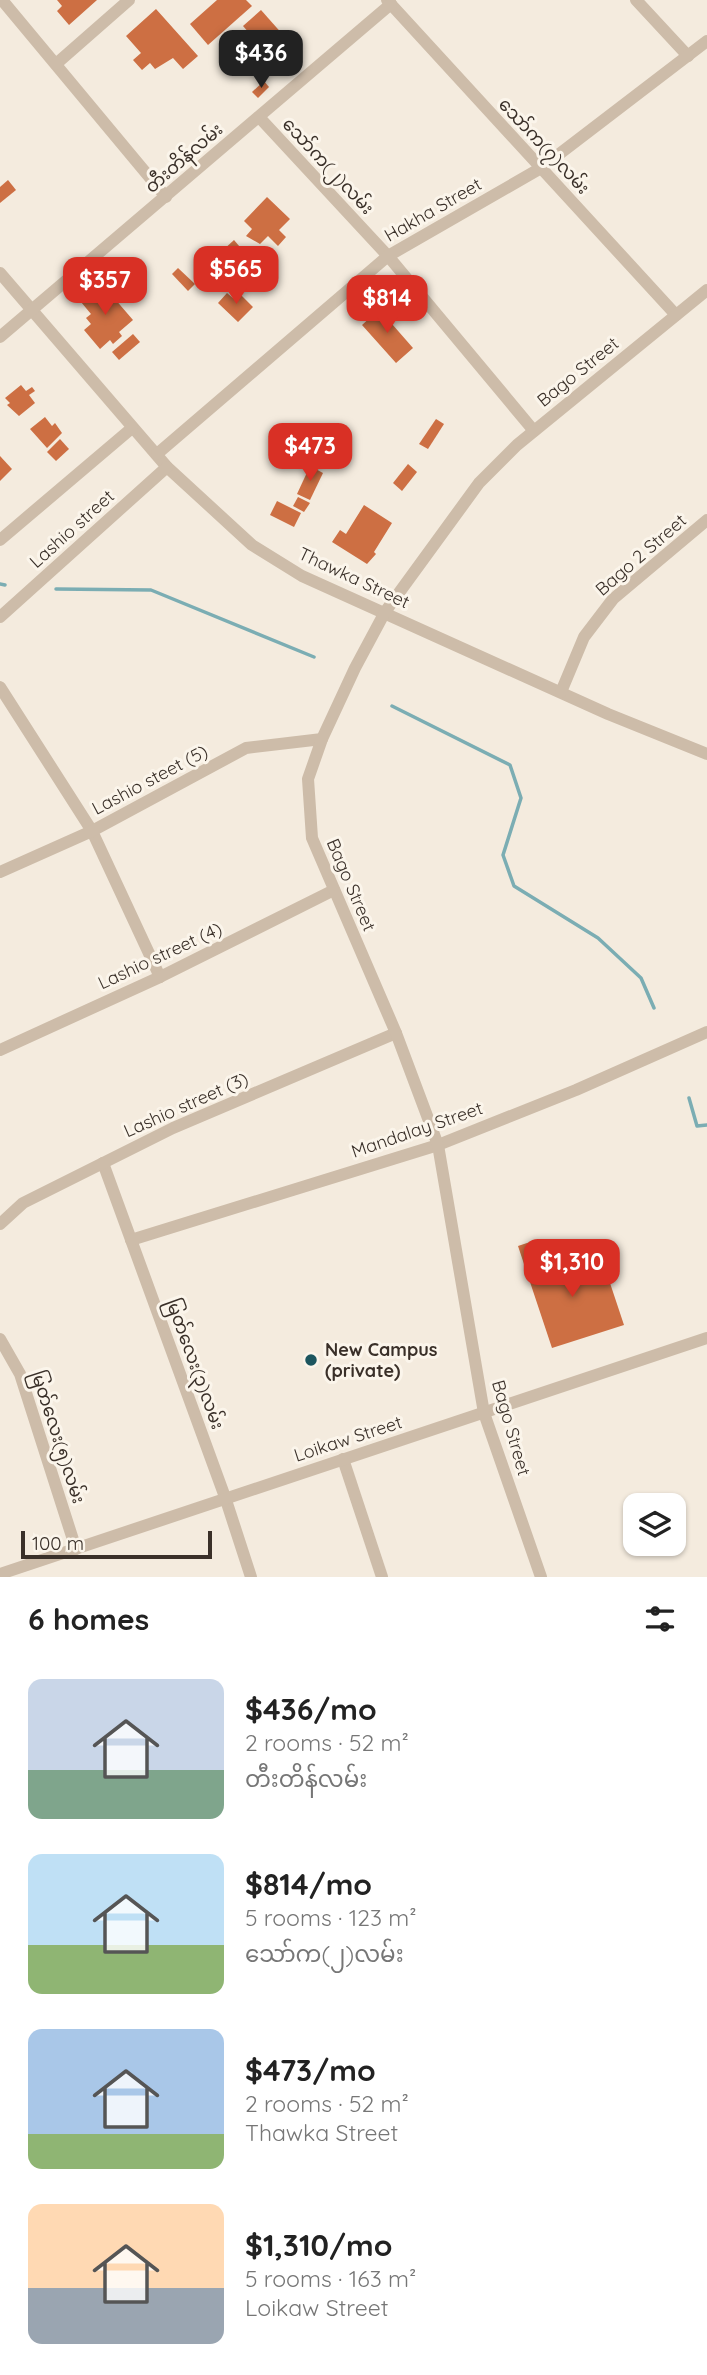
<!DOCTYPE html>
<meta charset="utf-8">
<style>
:root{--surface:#fff;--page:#f2f2f2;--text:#222;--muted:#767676;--accent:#d93025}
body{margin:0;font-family:Quicksand,"Noto Sans Myanmar",sans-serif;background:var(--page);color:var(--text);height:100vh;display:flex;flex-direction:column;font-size:26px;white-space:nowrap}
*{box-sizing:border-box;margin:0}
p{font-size:23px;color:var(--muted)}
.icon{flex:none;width:38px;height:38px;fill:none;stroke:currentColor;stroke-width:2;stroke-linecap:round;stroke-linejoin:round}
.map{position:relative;height:1577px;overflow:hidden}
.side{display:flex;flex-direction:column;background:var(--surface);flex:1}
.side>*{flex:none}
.controls{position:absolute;left:623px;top:1493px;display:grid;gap:14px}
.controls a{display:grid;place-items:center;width:63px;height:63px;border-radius:14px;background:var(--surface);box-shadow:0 2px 5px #0004;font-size:35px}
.scale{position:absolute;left:21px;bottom:18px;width:191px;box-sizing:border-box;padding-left:7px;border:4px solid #3a3029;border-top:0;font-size:19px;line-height:24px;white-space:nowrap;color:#3a3029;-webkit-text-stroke:5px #fbf5eb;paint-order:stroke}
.price{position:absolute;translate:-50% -60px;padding:0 16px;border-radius:14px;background:var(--accent);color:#fff;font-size:23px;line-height:46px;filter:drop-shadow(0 2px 4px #0008)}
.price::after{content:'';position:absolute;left:50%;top:42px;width:21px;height:16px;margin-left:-10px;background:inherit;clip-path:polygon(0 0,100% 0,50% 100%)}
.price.active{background:#222;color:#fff}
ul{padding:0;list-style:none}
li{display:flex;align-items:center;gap:21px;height:175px;padding:0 28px}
li span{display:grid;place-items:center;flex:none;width:196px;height:140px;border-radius:14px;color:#555}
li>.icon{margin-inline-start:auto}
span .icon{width:84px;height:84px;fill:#fffc;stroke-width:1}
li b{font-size:30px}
h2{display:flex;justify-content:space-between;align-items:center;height:84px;padding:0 28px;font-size:30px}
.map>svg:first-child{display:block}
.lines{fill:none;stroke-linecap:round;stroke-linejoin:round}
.stream{stroke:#7badb3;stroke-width:3.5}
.building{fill:#cd6f43}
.street{stroke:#cdbca9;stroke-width:12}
.poi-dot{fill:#1c555e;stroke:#fbf5eb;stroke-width:2.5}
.labels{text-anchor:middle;stroke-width:6;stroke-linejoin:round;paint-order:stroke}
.street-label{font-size:18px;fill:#3a3029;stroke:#fbf5eb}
.poi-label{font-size:18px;font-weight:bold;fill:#3a3029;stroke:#fbf5eb;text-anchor:start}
</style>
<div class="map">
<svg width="707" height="1577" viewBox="0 0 707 1577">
<rect width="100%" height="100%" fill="#f4ebde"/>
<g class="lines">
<g class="stream">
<path d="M0 584 5 585"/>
<path d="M56 589 151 590 314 657"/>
<path d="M392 706 510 765 521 798 503 855 514 886 598 938 641 978 654 1008"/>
<path d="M689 1098 697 1126 707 1125"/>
</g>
</g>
<g class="building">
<path d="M57 0H97L69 25 57 11 62 6Z"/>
<path d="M217 0H246L252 6 208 45 190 24Z"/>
<path d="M156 9 198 56 183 69 173 58 155 69 150 63 142 70 133 60 141 53 126 36Z"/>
<path d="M261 10 300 54 282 70 243 26Z"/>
<path d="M264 81 269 87 258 98 252 92Z"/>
<path d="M8 180 16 190 0 203V187Z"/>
<path d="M267 197 290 219 279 230 286 237 278 246 268 236 260 244 246 236 252 229 244 221Z"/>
<path d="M234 240 251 260 238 271 221 252Z"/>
<path d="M178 268 195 284 188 291 172 274Z"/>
<path d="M102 284 133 320 119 332 122 336 113 344 110 340 100 349 84 330 91 324 86 318 91 314 81 302Z"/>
<path d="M227 293 235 300 240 294 253 307 238 322 218 303Z"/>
<path d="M385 304 391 310 385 316 413 348 396 363 362 325Z"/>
<path d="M133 334 140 342 119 360 112 352Z"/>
<path d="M21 385 26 391 32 387 35 391 29 395 35 403 19 416 7 405 10 403 5 398Z"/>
<path d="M45 417 52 426 55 423 62 433 47 448 30 429Z"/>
<path d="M436 419 444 424 428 449 419 444Z"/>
<path d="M60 439 69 449 56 461 47 452Z"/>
<path d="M0 456 12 469 0 481Z"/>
<path d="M408 464 417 472 402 491 393 483Z"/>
<path d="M310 466 323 473 310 500 297 494Z"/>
<path d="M298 497 310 503 304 512 293 506Z"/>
<path d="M277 501 301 513 294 527 270 515Z"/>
<path d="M364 505 392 523 374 552 376 554 367 564 332 542 340 530 346 534Z"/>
<path d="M536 1240 548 1277 602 1259 624 1325 552 1348 518 1246Z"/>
</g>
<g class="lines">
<g class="street">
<path d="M2 0 166 197"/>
<path d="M387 0 676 315"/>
<path d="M636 0 688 56"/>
<path d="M56 64 129 0"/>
<path d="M259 117 388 256 534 431"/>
<path d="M0 273 167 467 252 545 302 576 608 714 707 754"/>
<path d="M0 337 391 4"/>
<path d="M157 454 388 256 541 168 707 41"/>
<path d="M0 540 132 428"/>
<path d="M0 617 167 467"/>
<path d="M0 687 92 831 160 977"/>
<path d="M561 692 584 637 613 599 707 520"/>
<path d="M0 872 92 831 246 748 322 739"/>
<path d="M0 1050 160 977 334 890"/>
<path d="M103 1163 225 1497 251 1577"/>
<path d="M0 1224 23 1203 173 1128 396 1033"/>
<path d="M131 1240 438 1145 576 1090 707 1032"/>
<path d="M0 1339 20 1374 76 1549"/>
<path d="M343 1459 382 1577"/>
<path d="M0 1574 707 1338"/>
<path d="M541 1577 484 1413 438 1145 396 1033 312 838 308 779 322 739 355 668 385 612 479 483 517 445 707 290"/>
</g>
</g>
<circle class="poi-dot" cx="311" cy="1360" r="7"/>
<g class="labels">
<g class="street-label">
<text transform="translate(544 146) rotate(47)" y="6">သော်က(၇)လမ်း</text>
<text transform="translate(184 158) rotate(-41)" y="6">တီးတိန်လမ်း</text>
<text transform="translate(328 166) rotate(47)" y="6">သော်က(၂)လမ်း</text>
<text transform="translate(433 210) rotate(-30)" y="6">Hakha Street</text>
<text transform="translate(578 372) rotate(-39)" y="6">Bago Street</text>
<text transform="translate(72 529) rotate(-42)" y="6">Lashio street</text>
<text transform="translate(641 555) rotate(-41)" y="6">Bago 2 Street</text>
<text transform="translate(354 578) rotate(25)" y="6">Thawka Street</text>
<text transform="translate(150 780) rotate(-28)" y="6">Lashio steet (5)</text>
<text transform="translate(351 885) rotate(67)" y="6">Bago Street</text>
<text transform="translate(160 956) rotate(-25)" y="6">Lashio street (4)</text>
<text transform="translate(186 1105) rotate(-24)" y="6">Lashio street (3)</text>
<text transform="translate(417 1130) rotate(-19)" y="6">Mandalay Street</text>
<text transform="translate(195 1364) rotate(70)" y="6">မြတ်လေး(၃)လမ်း</text>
<text transform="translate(511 1428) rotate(74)" y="6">Bago Street</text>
<text transform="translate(58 1437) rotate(72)" y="6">မြတ်လေး(၅)လမ်း</text>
<text transform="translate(348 1439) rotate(-18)" y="6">Loikaw Street</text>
</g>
<g class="poi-label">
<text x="325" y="1356">New Campus<tspan x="325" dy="21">(private)</tspan></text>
</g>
</g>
</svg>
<div class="controls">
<a><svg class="icon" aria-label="layers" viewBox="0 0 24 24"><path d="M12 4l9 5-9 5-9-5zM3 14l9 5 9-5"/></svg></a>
</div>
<div class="scale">100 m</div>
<b class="price active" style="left:261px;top:90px">$436</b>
<b class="price" style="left:236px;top:306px">$565</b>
<b class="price" style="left:105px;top:317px">$357</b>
<b class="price" style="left:387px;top:335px">$814</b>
<b class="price" style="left:310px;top:483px">$473</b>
<b class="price" style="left:572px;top:1299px">$1,310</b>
</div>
<section class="side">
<h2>6 homes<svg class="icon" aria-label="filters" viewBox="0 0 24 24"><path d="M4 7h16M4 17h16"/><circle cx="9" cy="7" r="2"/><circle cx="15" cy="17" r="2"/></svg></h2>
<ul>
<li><span style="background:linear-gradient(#c9d6e8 65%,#7fa58c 0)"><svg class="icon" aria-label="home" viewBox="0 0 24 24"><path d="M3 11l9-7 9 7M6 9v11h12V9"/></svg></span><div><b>$436/mo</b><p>2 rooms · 52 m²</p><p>တီးတိန်လမ်း</p></div></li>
<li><span style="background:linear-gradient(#bfe0f5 65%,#8fb573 0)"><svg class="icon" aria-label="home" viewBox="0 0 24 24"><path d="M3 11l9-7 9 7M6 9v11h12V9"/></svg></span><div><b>$814/mo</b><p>5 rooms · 123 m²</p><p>သော်က(၂)လမ်း</p></div></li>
<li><span style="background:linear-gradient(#a9c7e8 75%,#8fb573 0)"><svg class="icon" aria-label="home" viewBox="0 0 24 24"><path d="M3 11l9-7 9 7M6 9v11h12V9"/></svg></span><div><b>$473/mo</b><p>2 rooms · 52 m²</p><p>Thawka Street</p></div></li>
<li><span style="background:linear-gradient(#ffd9b3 60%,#9aa5b1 0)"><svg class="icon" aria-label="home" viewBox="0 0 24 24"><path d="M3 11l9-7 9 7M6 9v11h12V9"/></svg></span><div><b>$1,310/mo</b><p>5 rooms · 163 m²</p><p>Loikaw Street</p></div></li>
</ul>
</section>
